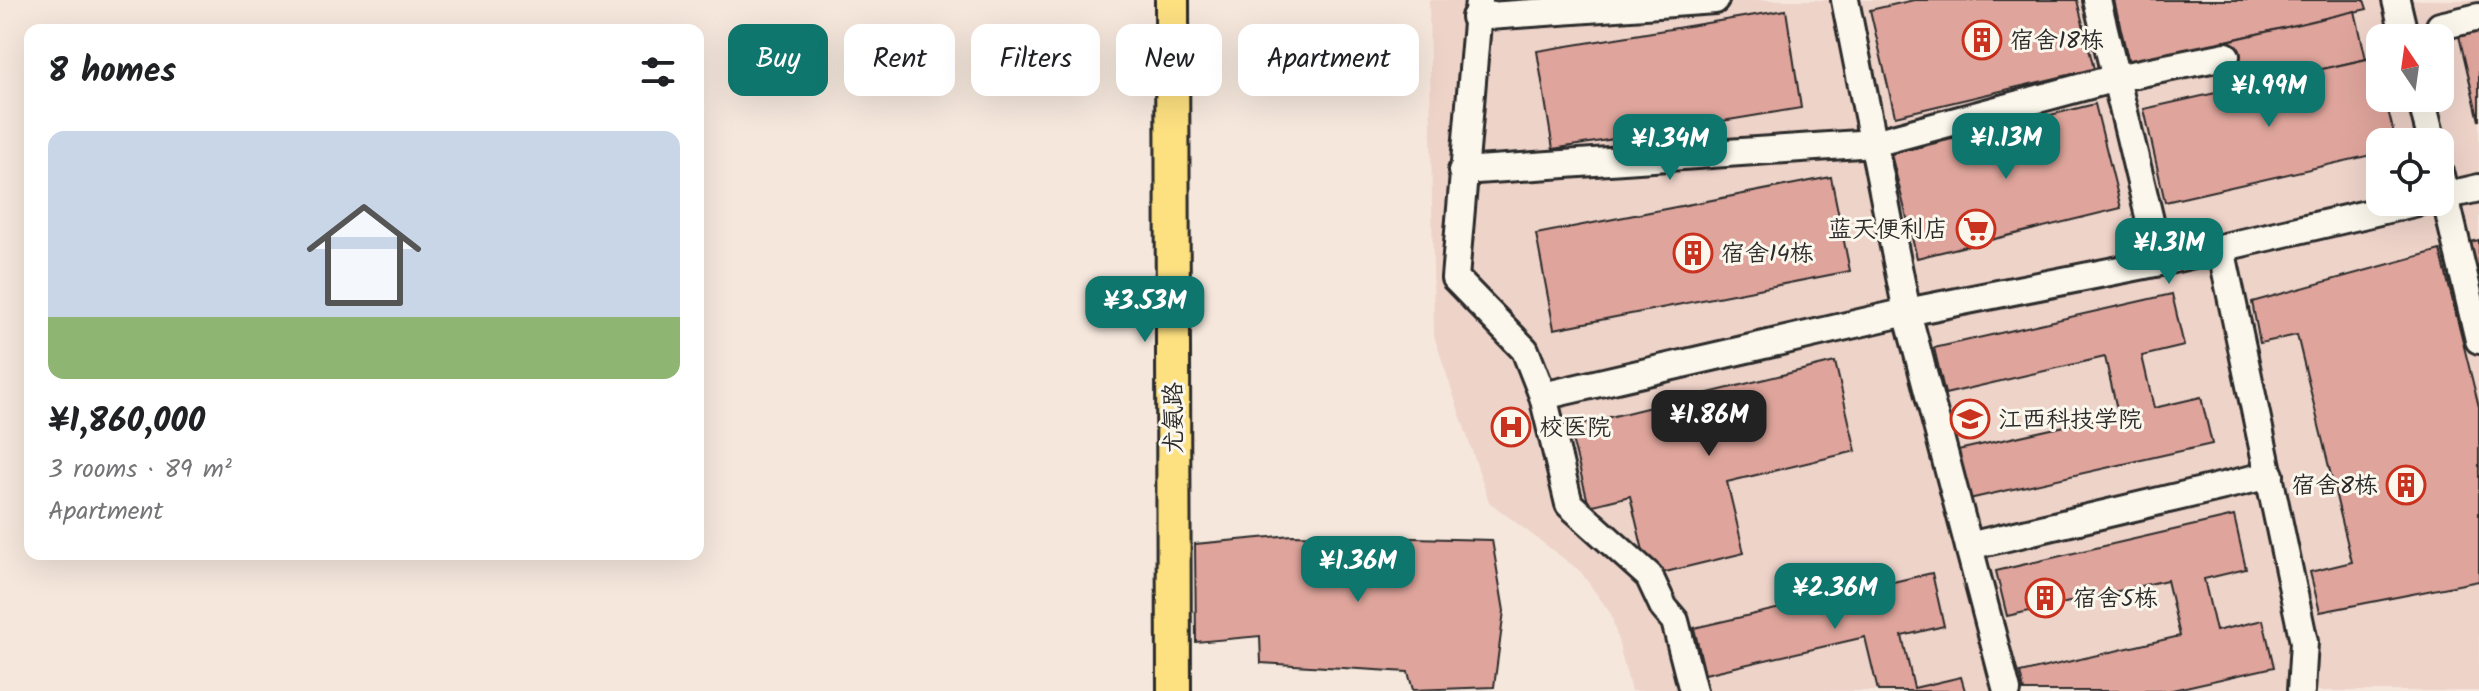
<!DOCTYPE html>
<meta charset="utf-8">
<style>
:root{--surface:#fff;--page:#f6f6f6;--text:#202124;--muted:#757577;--accent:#0f766e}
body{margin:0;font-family:Kalam,"LXGW WenKai TC",sans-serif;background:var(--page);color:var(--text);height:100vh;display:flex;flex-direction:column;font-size:30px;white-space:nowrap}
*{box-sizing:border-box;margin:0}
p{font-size:26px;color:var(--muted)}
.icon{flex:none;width:44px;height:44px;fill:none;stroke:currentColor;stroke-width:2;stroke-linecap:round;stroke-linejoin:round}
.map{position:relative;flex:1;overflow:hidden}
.sheet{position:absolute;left:24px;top:24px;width:680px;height:536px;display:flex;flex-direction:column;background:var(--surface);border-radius:16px;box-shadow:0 8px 32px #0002}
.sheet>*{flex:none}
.hud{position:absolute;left:728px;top:24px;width:760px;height:72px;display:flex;gap:16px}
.needle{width:52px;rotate:347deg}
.buttons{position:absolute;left:2366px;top:24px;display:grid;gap:16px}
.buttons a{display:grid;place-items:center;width:88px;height:88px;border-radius:16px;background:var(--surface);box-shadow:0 8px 32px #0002;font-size:40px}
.price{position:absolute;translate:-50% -68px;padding:0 18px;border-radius:16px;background:var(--accent);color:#fff;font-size:26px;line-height:52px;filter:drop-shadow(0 2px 4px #0008)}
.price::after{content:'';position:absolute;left:50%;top:48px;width:24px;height:18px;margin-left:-12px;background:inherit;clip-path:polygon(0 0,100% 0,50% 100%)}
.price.active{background:#222;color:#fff}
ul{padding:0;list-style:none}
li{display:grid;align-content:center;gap:16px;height:424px;padding:0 24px}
li span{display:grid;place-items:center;height:248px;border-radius:16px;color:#555}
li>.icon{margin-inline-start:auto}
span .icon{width:144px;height:144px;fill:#fffc;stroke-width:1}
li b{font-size:34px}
h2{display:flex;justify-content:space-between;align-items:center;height:96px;padding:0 24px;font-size:34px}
.chip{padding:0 28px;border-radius:16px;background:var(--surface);box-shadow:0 8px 32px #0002;font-size:28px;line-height:72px}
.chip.active{background:var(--accent);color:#fff}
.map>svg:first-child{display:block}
.built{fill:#eed3c9;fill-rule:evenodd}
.building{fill:#dfa59c;stroke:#2b2b2b;stroke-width:2}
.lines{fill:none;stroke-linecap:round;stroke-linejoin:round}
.minor-casing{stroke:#2b2b2b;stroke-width:32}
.major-casing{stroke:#2b2b2b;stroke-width:38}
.minor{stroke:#fbf7ec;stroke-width:26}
.major{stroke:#fde080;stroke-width:32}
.labels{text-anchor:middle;stroke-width:6;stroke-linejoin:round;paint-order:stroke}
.poi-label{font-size:24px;fill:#2b2b2b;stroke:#fbf7ec;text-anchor:start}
.street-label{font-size:24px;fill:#2b2b2b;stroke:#fbf7ec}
</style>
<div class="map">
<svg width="2479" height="691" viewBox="0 0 2479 691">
<rect width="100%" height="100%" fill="#f5e7dc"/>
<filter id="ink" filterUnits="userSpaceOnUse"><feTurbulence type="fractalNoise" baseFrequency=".0125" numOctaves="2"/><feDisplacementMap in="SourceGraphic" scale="16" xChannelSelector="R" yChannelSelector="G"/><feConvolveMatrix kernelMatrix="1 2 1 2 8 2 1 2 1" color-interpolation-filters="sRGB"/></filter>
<g filter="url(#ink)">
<path class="built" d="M1429 0H2479V691H1631L1611 614 1580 571 1489 502 1434 336ZM2380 38H2440V98H2380ZM2380 142H2440V202H2380Z"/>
<g class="building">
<path d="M1914 0H2077L2094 69 1895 116 1870 10Z"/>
<path d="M2114 0H2364L2367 9 2129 63Z"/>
<path d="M1786 10 1801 108 1553 149 1537 51Z"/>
<path d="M2355 11 2366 59 2234 89 2223 42Z"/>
<path d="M2479 17V121L2456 23Z"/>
<path d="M2376 57 2380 74V98H2385L2396 142H2380V153L2165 202 2144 109Z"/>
<path d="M2095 104 2121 208 1917 258 1891 154Z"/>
<path d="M1831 177 1850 271 1554 329 1536 234Z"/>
<path d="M2479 240V282L2470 242Z"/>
<path d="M2440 250 2479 407V581L2320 612 2310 572 2352 562 2297 335 2260 343 2252 302Z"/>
<path d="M2172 294 2184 346 2142 356 2154 408 2201 397 2212 444 1969 499 1958 450 2118 414 2105 357 1945 394 1934 348Z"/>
<path d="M1835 362 1856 451 1727 482 1744 553 1649 576 1630 496 1589 506 1569 427Z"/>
<path d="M2234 516 2246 569 2204 579 2216 631 2263 620 2274 667 2168 691H2024L2020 673 2180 636 2167 580 2007 616 1996 571Z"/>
<path d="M1292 535 1492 540 1504 611 1494 687 1413 690 1408 672 1261 663 1260 636 1196 642 1195 544Z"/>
<path d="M1932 573 1944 626 1902 636 1914 688 1961 677 1965 691H1878L1865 637 1705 674 1694 628Z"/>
</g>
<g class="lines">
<defs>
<g id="minor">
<path d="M1479 0 1455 278 1525 350 1543 396 1569 504 1649 576 1664 608 1675 621 1693 691"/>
<path d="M2097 0 2160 262"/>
<path d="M2396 0 2405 38"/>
<path d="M1475 17 1715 0"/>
<path d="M2440 26 2479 17"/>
<path d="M2421 98 2432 142"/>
<path d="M1462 171 1874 143 2116 78 2226 56"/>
<path d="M2440 175 2479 340"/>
<path d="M2440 197 2479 188"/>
<path d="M2221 248 2304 642 2301 691"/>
<path d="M1543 396 1907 312 1845 0"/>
<path d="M1969 546 2270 475"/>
<path d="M2007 691 1907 312 2160 262 2418 202"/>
</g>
<path id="major" d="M1172 0 1174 691"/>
</defs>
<use href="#minor" class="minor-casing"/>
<use href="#major" class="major-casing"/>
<use href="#minor" class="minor"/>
<use href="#major" class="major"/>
</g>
</g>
<defs>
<symbol id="building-ring" viewBox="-11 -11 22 22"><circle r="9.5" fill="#fbf7ec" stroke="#c8321e" stroke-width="1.5"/><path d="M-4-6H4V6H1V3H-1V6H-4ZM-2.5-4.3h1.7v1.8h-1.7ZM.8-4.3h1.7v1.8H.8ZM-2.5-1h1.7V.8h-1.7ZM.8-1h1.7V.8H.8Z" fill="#c8321e"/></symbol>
<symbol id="supermarket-ring" viewBox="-11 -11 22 22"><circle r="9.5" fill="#fbf7ec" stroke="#c8321e" stroke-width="1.5"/><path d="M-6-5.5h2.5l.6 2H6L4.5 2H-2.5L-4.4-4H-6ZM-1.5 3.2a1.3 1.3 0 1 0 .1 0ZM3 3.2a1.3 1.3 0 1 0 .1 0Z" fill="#c8321e"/></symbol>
<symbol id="university-ring" viewBox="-11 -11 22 22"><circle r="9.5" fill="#fbf7ec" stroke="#c8321e" stroke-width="1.5"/><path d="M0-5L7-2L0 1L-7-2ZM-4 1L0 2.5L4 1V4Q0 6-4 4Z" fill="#c8321e"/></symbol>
<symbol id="hospital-ring" viewBox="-11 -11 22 22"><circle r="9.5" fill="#fbf7ec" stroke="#c8321e" stroke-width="1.5"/><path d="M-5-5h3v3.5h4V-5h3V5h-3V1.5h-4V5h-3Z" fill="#c8321e"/></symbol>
</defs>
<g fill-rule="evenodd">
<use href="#building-ring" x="1960" y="18" width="44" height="44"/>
<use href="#supermarket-ring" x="1954" y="207" width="44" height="44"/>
<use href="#building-ring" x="1671" y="231" width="44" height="44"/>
<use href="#university-ring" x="1948" y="397" width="44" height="44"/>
<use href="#hospital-ring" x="1489" y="405" width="44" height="44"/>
<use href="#building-ring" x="2384" y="463" width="44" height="44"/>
<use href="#building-ring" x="2023" y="576" width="44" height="44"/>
</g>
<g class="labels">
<g class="poi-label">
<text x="2010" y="48">宿舍18栋</text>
<text x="1948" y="237" text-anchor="end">蓝天便利店</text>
<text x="1721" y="261">宿舍14栋</text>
<text x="1998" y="427">江西科技学院</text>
<text x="1539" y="435">校医院</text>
<text x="2378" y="493" text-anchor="end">宿舍8栋</text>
<text x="2073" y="606">宿舍5栋</text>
</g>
<g class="street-label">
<text transform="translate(1173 418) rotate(-90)" y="8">尤氨路</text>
</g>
</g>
</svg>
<div class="buttons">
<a><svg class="needle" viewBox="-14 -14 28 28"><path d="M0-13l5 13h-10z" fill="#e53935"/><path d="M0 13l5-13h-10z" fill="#757577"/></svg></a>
<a><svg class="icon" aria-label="locate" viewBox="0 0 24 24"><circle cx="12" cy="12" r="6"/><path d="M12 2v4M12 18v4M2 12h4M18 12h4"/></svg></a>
</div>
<b class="price" style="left:2269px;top:129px">¥1.99M</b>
<b class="price" style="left:2006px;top:181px">¥1.13M</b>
<b class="price" style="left:1670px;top:182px">¥1.34M</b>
<b class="price" style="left:2169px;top:286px">¥1.31M</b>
<b class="price" style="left:1145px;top:344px">¥3.53M</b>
<b class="price active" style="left:1709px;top:458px">¥1.86M</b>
<b class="price" style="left:1358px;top:604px">¥1.36M</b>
<b class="price" style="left:1835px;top:631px">¥2.36M</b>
<div class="hud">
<a class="chip active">Buy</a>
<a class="chip">Rent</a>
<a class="chip">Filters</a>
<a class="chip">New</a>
<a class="chip">Apartment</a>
</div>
<section class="sheet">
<h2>8 homes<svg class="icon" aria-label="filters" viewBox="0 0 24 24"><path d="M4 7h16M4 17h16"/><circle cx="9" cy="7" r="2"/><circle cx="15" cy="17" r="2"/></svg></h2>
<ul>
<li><span style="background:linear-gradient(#c9d6e8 75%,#8fb573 0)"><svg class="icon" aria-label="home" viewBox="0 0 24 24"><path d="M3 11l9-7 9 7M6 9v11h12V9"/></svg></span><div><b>¥1,860,000</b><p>3 rooms · 89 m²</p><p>Apartment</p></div></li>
</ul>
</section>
</div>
